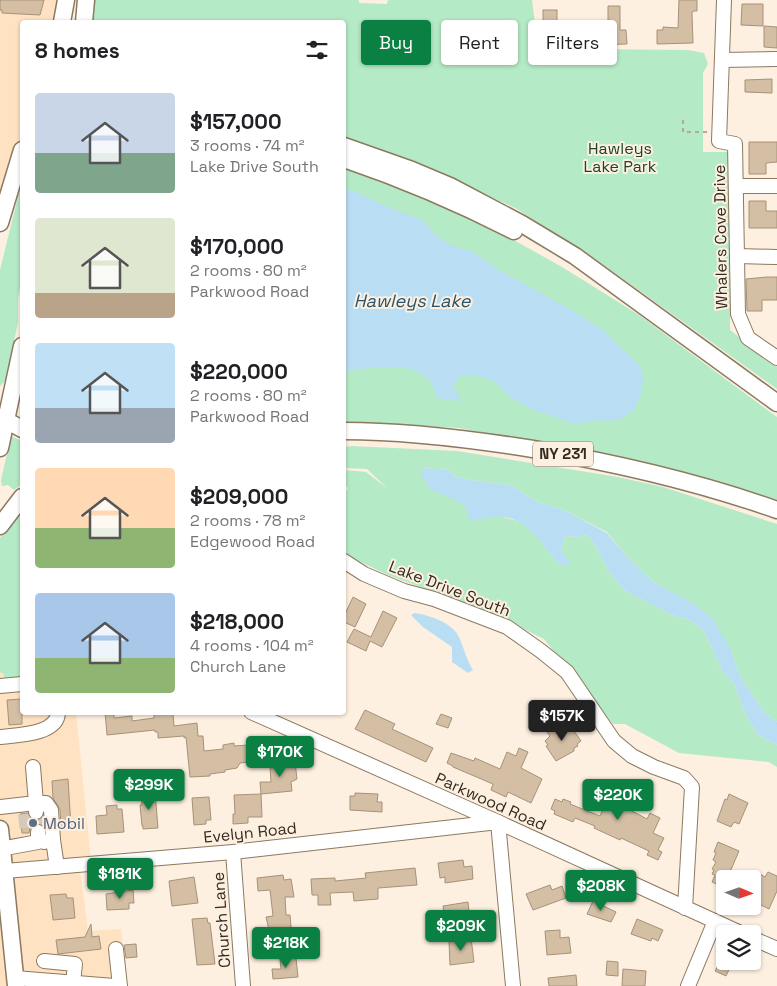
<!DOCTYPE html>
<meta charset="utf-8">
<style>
:root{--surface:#fff;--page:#f2f2f2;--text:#202124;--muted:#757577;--accent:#0b8043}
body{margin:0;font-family:"Space Grotesk",sans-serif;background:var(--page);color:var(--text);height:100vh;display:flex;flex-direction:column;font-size:19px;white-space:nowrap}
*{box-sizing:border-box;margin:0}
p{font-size:16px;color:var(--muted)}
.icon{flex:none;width:28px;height:28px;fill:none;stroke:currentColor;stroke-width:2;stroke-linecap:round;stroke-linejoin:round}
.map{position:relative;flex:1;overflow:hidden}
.sheet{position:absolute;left:20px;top:20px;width:326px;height:695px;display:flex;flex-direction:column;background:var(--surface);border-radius:5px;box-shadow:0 1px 4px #0004}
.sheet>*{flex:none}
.guide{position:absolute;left:361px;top:20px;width:340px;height:45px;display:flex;gap:10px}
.needle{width:32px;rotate:92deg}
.controls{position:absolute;left:716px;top:870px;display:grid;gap:10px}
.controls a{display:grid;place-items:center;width:45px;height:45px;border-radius:5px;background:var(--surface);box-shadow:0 1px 4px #0004;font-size:25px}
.price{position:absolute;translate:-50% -42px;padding:0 11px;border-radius:5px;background:var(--accent);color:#fff;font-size:16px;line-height:32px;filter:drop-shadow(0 1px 2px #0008)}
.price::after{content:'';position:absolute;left:50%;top:30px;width:15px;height:11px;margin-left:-8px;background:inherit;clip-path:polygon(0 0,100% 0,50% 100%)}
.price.on{background:#222;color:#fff}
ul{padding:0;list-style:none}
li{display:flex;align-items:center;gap:15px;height:125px;padding:0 15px}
li span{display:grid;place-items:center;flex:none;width:140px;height:100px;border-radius:5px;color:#555}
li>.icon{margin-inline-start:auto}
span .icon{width:60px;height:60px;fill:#fffc;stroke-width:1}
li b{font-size:21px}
h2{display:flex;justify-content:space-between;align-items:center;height:60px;padding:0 15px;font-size:21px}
.chip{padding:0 18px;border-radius:5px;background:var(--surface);box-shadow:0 1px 4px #0004;font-size:18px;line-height:45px}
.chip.on{background:var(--accent);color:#fff}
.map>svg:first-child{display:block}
.built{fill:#fee2c1}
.green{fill:#b4eac5}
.water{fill:#b9ddf3}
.building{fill:#d4bfa5;stroke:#a69278}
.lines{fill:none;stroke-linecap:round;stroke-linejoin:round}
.minor-tunnel{stroke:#d5c9ba;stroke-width:14;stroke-dasharray:14 7;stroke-linecap:butt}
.minor-casing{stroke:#8c7960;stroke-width:16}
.major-casing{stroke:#8c7960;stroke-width:19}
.path{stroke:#b3a89a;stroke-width:2;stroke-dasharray:4 4;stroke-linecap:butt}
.minor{stroke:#fff;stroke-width:14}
.major{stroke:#fff;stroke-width:16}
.service-dot{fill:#5c6f8a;stroke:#fdf0e0;stroke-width:2}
.labels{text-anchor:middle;stroke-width:4;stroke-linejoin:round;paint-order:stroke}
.shield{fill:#fdf0e0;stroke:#70665a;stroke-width:1}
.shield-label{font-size:15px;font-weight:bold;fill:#332b20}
.park-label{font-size:16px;fill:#1d432c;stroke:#fdf0e0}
.street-label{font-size:16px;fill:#332b20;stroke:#fdf0e0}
.service-label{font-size:16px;fill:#4e5e75;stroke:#fdf0e0;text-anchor:start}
.water-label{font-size:18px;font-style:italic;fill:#2a546b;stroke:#fdf0e0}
</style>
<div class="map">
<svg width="777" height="986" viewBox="0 0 777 986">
<rect width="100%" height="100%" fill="#fdf0e0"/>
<g class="built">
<path d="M0 0H63L58 22H22V135L0 204Z"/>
<path d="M0 672 4 674 5 678 22 677V712L76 713 91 862H79L88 931 121 929 127 986H0Z"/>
</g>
<g class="green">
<path d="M91 0H359V3L387 4 388 0H532L537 41 561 43 582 49 688 50 704 53 708 64 703 73V152H731L730 330 777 367V389L605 266 517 209 432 170 344 138V22H89Z"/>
<path d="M344 168 394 186 487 225 562 267 639 315 777 417V503L535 442 459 428 344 422Z"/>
<path d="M22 180V275L18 299V322L6 380 0 386V270Z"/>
<path d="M11 436 22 441V484L14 490 8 485 2 486 1 480Z"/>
<path d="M352 446 457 451 618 477 663 487 777 524V722L765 713 741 678 731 650 668 590 653 582 627 557 607 532 566 511 538 502 510 485 471 480 456 477 448 470 423 468 450 497 466 505 480 518 496 515 520 522 533 531 560 566 561 550 565 536 577 537 587 535 596 547 608 570 624 590 672 615 688 619 704 631 723 672 735 685 744 712 758 735 777 745V767L769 762 679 753 625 724H613L544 639 491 613 388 575 344 554V495L348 488 344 485V470L366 472 388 489 367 469 344 468V447Z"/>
<path d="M22 503V616L20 626 22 636V677L4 678V674L0 672V538Z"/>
</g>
<g class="water">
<path d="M344 189 354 191 385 206 422 220 436 235 451 245 473 252 499 270 573 311 603 330 640 366 643 377 641 394 634 410 621 419 609 421 597 420 575 424 531 409 510 397 493 381 477 375H461L453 386 461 401 436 398C435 393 434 388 431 383 412 358 371 369 344 371Z"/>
<path d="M423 468 448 470 456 477 471 480 510 485 538 502 566 511 607 533 627 557 653 582 693 603 713 619 731 650 741 678 765 713 777 722V745L758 735 744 712 735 685 723 672 704 631 688 619 672 615 624 590 608 570 596 547 587 535 577 537 565 536 561 550 571 564 560 566C534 533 518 504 470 522L465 505 430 489 421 476Z"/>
<path d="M415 613C429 615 453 623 459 637 464 648 466 659 473 670L468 673 452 662V647L423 627 411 615Z"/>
</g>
<g class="building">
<path d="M0 0H44L40 15 2 13V10H0Z"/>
<path d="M679 0H697V11H693L692 13 693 43 657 44V30H663V27L678 28Z"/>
<path d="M742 4H763V26L741 25Z"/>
<path d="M608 6H620V30H626L627 44 588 45V31L608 30Z"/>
<rect x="543" y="10" width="14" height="16"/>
<path d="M764 26 777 27V48L764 47Z"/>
<path d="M772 79V93L745 92V80Z"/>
<path d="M749 142H777V162L766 163V174H749Z"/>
<path d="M749 201H766V211H777V228H749Z"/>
<path d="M767 277H777V300H762V311H747L746 279Z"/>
<path d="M353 597 366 604 355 627 344 622V616Z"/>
<path d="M383 611 397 618 382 647 370 641 366 651 347 642 354 629 371 637Z"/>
<path d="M22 699V724L9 725 7 700Z"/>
<path d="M365 710 395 724 392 729 433 748 426 762 355 729Z"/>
<path d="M105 712H114V718L132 716V721L154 718V712L173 714 174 726 197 723 198 736H203L204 751 223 749V745L234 743V746L249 745 251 762 240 763 237 768 225 770V772L210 774V776L190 777 186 737 184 738V736L158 738V732H155V730L107 735Z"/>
<path d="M441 714 452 718 448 728 436 724Z"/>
<path d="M569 724 581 741 577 744 578 746 574 748V751L556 761 546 746 548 745 545 741 550 736 547 732 555 726 558 731Z"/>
<path d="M519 748 528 752 521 768 542 779 531 803 508 792 506 797 491 790 493 784 453 767V766L447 763 451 753 474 761 475 758 500 769 507 752 516 756Z"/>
<path d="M288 760V763L295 762 297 779 291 782 292 791 261 794 260 782H271L270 766 279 764V761Z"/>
<path d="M68 779 71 827H61L60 809 53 798 52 781Z"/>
<path d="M617 786 637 795 630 810 647 819 650 813 660 818 653 833 664 838 658 850 662 852 658 860 647 855 649 851 621 838 620 840 594 828 595 826 575 818 573 822 554 814 555 811 551 809 555 799 562 802 563 799 571 802 570 804 600 816 603 809 606 810Z"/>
<path d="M155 792 158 828 143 829V826H142L140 805H142L141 794Z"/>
<path d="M355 793 378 794 377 802H382V812L350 810V796H355Z"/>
<path d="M261 794 262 817H248V823L233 824V814H235L234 795Z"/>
<path d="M729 794 748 803 739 824 734 822 731 827 717 821 725 799 727 800Z"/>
<path d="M209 797 211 820H206V824L194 825 192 798Z"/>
<path d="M117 805V809H122L124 832 97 834 96 816 107 815 106 806Z"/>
<path d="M28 813 31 819 36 821 43 817V825L38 823 34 824 30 828 29 833H22L20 814Z"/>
<path d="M718 842 739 851 727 879H725L723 887 712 882 715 875 712 874 714 870 712 869 716 862 713 860 716 853 714 852Z"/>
<path d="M463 860 464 867 472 866 473 879 445 883V877L440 878 438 863Z"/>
<path d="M415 868 417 885 378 888V899L354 901 353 892 330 893 331 905H318V895H312L311 879 335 878V881L366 878 365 873Z"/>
<path d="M768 872 777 876V891L769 909 759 904 760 900 752 897V890L760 874 765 877Z"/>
<path d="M283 875 284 880 291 879 294 897H285L286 915H290L291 927H289L290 941 272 943 266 917 273 916 270 890 258 891 257 878Z"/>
<path d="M194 877 198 903 172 906 169 881Z"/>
<path d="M550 885 552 890 562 886 566 898 533 910 526 894Z"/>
<path d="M133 890 134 903H129V909L107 910 106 894Z"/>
<path d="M66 894 67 898H73L75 918 53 920 50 895Z"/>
<path d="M593 901 616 912 611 922 587 914Z"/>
<path d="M468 902 470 921 454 923V921L445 922 443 906Z"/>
<path d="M207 918 208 923H210L215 964 197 965 192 919Z"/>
<path d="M637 919 663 930 658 941 652 938 651 941 631 934Z"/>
<path d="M91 924 92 937 99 936 101 949 58 954 56 940 85 937Z"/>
<path d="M560 930V938L569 937 571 953 547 955 545 931Z"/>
<path d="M471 938 474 962 450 965 449 941Z"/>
<path d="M136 944 137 957 126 958 124 945Z"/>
<path d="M296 958 298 977 273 979 272 969H281L280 959Z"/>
<path d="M607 961 618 962V976L606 975Z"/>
<path d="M720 961H733L726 976 715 971Z"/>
<path d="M623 969 646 971 645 986H622Z"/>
<path d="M576 975 577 986H549L548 978Z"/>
</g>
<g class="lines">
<g class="minor-tunnel">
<path d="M36 812 38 832"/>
<path d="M25 814 27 833"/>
</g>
<defs>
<g id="minor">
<path d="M724 0 719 141 735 144 738 314 748 338 777 358"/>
<path d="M722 60 777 59"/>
<path d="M736 186H777"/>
<path d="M737 256 777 257"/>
<path d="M344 561 364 574 404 591 434 599 507 627 541 651 567 672 614 741 632 756 654 767 684 778 692 787 685 908"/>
<path d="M0 686 22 684"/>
<path d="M251 712 498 822 743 934"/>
<path d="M0 737C16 735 58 735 58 712"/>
<path d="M0 807 36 803 33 767"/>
<path d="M36 812V803H46L51 810 53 840"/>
<path d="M44 842 53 840 57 867"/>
<path d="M0 849 38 842V832"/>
<path d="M233 852 243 986"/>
<path d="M5 871 233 852 498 822 513 986"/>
<path d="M752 938 777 949"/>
<path d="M116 949 120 986"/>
<path d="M44 961 75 964 73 983"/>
<path d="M15 978 114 986"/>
<path d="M688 986 715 921"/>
</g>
<g id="major">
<path d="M62 22 66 0"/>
<path d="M84 22 86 0"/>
<path d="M344 146 412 170 450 186 522 224 575 256 777 403"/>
<path d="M344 159C403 179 459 203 514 231"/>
<path d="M0 223 22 150"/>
<path d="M0 417 22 429"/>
<path d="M344 431C407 431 470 439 533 449 616 463 698 482 777 510"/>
<path d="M0 448 22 346"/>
<path d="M0 526 22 497"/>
<path d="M0 829 16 986"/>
</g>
</defs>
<use href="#minor" class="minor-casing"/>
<use href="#major" class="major-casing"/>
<path class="path" d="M683 120V132H707"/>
<use href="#minor" class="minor"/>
<use href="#major" class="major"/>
</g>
<circle class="service-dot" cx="33" cy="823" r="5"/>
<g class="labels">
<rect class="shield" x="533" y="441.5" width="60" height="25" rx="4"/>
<g class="shield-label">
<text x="563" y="459">NY 231</text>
</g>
<g class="park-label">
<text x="620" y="154">Hawleys<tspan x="620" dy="18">Lake Park</tspan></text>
</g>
<g class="street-label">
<text transform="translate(720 237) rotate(-91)" y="6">Whalers Cove Drive</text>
<text transform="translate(450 588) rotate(21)" y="6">Lake Drive South</text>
<text transform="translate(491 801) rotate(24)" y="6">Parkwood Road</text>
<text transform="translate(250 832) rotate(-6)" y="6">Evelyn Road</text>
<text transform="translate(221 920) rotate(-94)" y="6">Church Lane</text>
</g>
<g class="service-label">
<text x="43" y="829">Mobil</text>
</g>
<g class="water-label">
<text x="412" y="307">Hawleys Lake</text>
</g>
</g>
</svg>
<div class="controls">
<a><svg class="needle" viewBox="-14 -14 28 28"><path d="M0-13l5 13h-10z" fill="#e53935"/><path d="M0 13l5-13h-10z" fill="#757577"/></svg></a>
<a><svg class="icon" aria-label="layers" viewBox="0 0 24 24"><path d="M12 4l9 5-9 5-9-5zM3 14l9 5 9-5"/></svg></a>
</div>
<b class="price on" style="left:562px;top:742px">$157K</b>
<b class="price" style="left:280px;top:778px">$170K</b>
<b class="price" style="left:149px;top:811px">$299K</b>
<b class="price" style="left:618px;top:821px">$220K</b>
<b class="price" style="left:120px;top:900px">$181K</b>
<b class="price" style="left:601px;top:912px">$208K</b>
<b class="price" style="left:461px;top:952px">$209K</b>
<b class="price" style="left:286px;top:969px">$218K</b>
<div class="guide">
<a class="chip on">Buy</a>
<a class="chip">Rent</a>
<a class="chip">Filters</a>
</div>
<section class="sheet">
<h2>8 homes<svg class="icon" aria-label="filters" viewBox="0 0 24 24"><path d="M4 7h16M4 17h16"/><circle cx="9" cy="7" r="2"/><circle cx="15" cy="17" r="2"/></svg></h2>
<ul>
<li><span style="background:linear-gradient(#c9d6e8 60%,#7fa58c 0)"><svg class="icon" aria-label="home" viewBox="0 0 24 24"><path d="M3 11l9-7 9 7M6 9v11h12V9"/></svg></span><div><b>$157,000</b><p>3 rooms · 74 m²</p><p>Lake Drive South</p></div></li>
<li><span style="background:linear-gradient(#dfe7d0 75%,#b9a48a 0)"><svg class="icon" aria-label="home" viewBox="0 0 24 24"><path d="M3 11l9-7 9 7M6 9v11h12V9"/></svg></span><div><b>$170,000</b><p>2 rooms · 80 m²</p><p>Parkwood Road</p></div></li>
<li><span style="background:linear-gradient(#bfe0f5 65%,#9aa5b1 0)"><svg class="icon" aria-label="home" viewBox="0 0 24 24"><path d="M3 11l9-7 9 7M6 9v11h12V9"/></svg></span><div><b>$220,000</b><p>2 rooms · 80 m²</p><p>Parkwood Road</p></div></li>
<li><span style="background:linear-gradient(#ffd9b3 60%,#8fb573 0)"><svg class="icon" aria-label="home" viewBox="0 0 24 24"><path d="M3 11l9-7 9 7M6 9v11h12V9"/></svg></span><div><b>$209,000</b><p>2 rooms · 78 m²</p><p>Edgewood Road</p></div></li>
<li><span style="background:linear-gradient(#a9c7e8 65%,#8fb573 0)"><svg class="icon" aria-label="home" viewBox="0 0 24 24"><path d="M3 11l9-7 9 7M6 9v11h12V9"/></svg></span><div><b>$218,000</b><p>4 rooms · 104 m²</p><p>Church Lane</p></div></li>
</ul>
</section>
</div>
